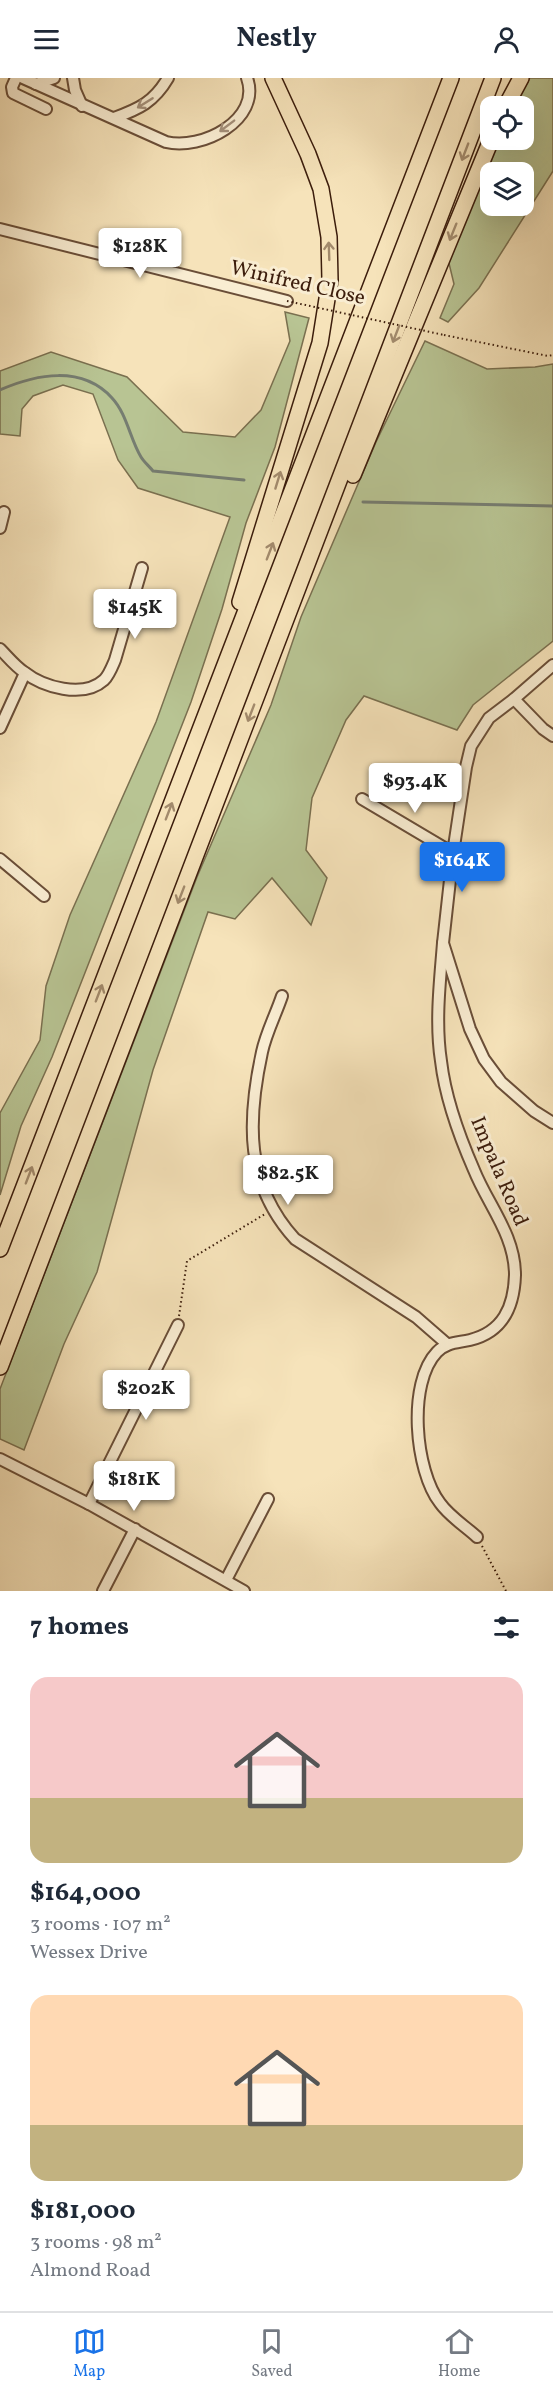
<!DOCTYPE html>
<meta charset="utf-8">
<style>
:root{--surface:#fff;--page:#f2f2f3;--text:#1f2937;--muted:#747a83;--line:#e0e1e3;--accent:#1a73e8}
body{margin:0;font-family:Vollkorn,serif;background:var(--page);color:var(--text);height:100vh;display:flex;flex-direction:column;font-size:22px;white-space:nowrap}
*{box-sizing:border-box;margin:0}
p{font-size:20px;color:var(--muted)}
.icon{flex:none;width:33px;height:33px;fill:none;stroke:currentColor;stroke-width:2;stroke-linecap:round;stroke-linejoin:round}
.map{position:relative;height:1513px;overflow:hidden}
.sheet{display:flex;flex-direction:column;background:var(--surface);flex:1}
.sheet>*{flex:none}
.controls{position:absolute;left:480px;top:18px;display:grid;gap:12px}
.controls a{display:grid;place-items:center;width:54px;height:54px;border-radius:12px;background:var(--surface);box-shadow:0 6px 24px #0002;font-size:30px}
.price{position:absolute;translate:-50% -51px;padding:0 14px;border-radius:6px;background:#fff;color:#222;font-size:20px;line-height:39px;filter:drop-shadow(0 2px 3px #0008)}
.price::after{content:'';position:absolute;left:50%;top:36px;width:18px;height:14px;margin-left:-9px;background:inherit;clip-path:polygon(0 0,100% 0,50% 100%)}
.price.active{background:var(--accent);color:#fff}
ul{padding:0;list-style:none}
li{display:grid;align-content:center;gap:12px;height:318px;padding:0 30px}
li span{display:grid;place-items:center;height:186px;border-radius:18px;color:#555}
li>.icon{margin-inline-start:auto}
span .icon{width:108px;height:108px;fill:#fffc;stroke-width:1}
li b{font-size:26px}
h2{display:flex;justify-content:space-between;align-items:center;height:72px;padding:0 30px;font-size:26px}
header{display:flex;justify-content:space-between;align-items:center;height:78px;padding:0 30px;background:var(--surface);font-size:27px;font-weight:700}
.tabs{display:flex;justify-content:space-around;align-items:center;height:84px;border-top:2px solid var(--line);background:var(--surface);font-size:16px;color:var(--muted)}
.tabs a{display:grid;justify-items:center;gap:3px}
.tabs .active{color:var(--accent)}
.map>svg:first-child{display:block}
.green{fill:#b8c493;stroke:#7a7050;stroke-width:1.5;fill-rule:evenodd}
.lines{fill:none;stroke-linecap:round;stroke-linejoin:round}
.stream{stroke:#767d71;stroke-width:3}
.minor-casing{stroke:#6a4e38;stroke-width:14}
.highway-casing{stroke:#3c1d0c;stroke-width:18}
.path{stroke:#3c1d0c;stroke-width:2;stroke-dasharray:1.5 3;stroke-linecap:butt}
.minor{stroke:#f9edd2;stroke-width:10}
.highway{stroke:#f6e3ba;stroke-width:15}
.path-bridge{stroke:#3c1d0c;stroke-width:2;stroke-dasharray:1.5 3;stroke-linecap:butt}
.oneway{stroke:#a48f79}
.oneway2{stroke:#a28a6c}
.labels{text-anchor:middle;stroke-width:6;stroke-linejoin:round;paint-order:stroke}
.street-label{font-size:21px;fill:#3c1d0c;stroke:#f9edd2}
</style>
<header><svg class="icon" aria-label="menu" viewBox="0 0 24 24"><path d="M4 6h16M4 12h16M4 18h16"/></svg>Nestly<svg class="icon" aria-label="person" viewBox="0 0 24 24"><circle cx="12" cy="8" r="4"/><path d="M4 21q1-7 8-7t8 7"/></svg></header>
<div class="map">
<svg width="553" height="1513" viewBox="0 0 553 1513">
<rect width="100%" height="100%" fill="#f6e3ba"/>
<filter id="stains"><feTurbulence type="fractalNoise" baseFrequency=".00333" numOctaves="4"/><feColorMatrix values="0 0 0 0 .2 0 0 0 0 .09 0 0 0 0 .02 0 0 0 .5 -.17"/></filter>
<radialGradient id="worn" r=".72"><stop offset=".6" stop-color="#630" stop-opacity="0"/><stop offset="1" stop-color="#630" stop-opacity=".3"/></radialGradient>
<g class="green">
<path d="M530 0H553V93L479 210 448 244 440 240 454 206 447 177 498 62H524V28H514ZM490 94H524V128H490Z"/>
<path d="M285 234 309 240 275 369 246 445 222 531 191 624 52 979 21 1048 0 1117V1035L40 962 46 908 70 837 156 644 230 439 138 410 118 382 93 316 63 307 33 318 22 331 20 358 0 356V293L51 274 127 299 183 354 235 359 261 332 290 263Z"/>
<path d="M425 263 487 291 535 289 553 286V563L473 627 457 652 364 618 346 642 312 720 306 772 327 800 311 847 272 800 235 841 208 834 153 992 97 1194 64 1266 24 1372 0 1361V1311L197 799 271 627 301 539 376 364Z"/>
</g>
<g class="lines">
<g class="stream">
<path d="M0 312C36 296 82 287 112 320 127 336 130 361 141 379 144 384 149 388 153 393L244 402"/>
<path d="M363 424 553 428"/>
</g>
<defs>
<g id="minor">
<path d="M16 0 12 9 13 15 46 31"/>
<path d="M23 0 166 64C201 73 262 42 247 0"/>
<path d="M73 0 75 12 82 28"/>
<path d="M36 6 54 0"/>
<path d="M114 40C139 31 154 24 168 0"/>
<path d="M0 151 287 223"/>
<path d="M0 450 4 434"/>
<path d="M0 571C8 579 15 588 24 594 43 609 83 621 104 602 109 597 112 589 115 582L142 490"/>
<path d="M553 587 514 621 489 640 471 668 466 689 453 775 443 865 470 951 484 981 501 1004 534 1033 553 1045"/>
<path d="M514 621 543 651 553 658"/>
<path d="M0 650 25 595"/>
<path d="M362 721 453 775"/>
<path d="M0 781 44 818"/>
<path d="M443 865C440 904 435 944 441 983 445 1018 460 1060 474 1092 488 1127 515 1157 515 1197 514 1229 503 1254 470 1262 457 1265 447 1264 437 1274 407 1305 415 1393 440 1425 449 1438 465 1448 477 1459"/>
<path d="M282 918C276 936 266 955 262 974 247 1043 245 1106 295 1161L416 1239 447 1266"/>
<path d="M0 1381 89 1426 244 1513"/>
<path d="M89 1426 178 1247"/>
<path d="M226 1502 268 1421"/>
<path d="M103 1513 135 1451"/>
</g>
<g id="highway">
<path d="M506 28 521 0"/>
<path d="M353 397 491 62"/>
<path d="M240 524 320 265 330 202 329 159 321 111 308 76 273 0"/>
<path d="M0 1171 451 0"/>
<path d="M0 1289 493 0"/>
</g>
</defs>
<use href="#minor" class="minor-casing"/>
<use href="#highway" class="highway-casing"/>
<g class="path">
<path d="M444 257 548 278 553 277"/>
<path d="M179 1238 187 1183 265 1136"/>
<path d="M482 1468 506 1513"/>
</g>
<use href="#minor" class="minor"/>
<use href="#highway" class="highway"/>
<path class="path-bridge" d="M287 223 444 257"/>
</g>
<defs><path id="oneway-shaft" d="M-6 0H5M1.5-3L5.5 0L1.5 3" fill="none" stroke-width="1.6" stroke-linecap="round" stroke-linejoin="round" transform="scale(1.5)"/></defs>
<g class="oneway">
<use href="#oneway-shaft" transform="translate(145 25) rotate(148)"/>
<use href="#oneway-shaft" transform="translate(227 48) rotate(143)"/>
</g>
<g class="oneway2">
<use href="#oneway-shaft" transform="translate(465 74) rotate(111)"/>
<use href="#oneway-shaft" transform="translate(453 154) rotate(112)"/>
<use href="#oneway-shaft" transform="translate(329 173) rotate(-92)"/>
<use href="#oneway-shaft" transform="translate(396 256) rotate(111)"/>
<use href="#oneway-shaft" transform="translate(278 402) rotate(-73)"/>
<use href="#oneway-shaft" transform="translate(270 473) rotate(-69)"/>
<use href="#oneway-shaft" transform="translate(251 635) rotate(111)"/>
<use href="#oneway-shaft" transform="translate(169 733) rotate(-69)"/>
<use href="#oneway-shaft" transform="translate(181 817) rotate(111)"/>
<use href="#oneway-shaft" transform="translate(99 915) rotate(-69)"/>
<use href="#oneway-shaft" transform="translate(29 1097) rotate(-69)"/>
</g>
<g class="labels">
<g class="street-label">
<text transform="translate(298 204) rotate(13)" y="7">Winifred Close</text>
<text transform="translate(500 1093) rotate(67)" y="7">Impala Road</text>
</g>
</g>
<rect width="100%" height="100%" filter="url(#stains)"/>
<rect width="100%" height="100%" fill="url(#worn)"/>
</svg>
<div class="controls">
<a><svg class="icon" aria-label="locate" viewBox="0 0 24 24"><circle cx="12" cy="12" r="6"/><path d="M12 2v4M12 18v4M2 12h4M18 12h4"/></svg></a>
<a><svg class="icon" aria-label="layers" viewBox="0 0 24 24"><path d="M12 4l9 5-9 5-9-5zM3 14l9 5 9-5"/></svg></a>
</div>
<b class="price" style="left:140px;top:201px">$128K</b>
<b class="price" style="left:135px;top:562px">$145K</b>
<b class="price" style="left:415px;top:736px">$93.4K</b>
<b class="price active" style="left:462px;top:815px">$164K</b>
<b class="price" style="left:288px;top:1128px">$82.5K</b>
<b class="price" style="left:146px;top:1343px">$202K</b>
<b class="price" style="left:134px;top:1434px">$181K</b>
</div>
<section class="sheet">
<h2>7 homes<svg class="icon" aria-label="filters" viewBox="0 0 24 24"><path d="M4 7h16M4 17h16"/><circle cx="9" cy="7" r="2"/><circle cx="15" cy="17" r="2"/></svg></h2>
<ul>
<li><span style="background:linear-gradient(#f6c9c9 65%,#c2b280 0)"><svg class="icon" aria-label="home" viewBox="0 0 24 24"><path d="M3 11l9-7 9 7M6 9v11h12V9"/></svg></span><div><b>$164,000</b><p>3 rooms · 107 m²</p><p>Wessex Drive</p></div></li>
<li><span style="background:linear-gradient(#ffd9b3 70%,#c2b280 0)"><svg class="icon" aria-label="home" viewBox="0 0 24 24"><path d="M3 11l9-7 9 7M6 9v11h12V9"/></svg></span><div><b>$181,000</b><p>3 rooms · 98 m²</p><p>Almond Road</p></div></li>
</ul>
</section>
<nav class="tabs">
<a class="active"><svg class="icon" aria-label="map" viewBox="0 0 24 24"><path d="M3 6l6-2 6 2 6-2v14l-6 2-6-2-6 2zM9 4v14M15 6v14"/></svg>Map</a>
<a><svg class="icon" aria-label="saved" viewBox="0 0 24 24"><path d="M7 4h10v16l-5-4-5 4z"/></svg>Saved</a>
<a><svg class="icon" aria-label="home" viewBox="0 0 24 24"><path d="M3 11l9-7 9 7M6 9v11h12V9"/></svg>Home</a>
</nav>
